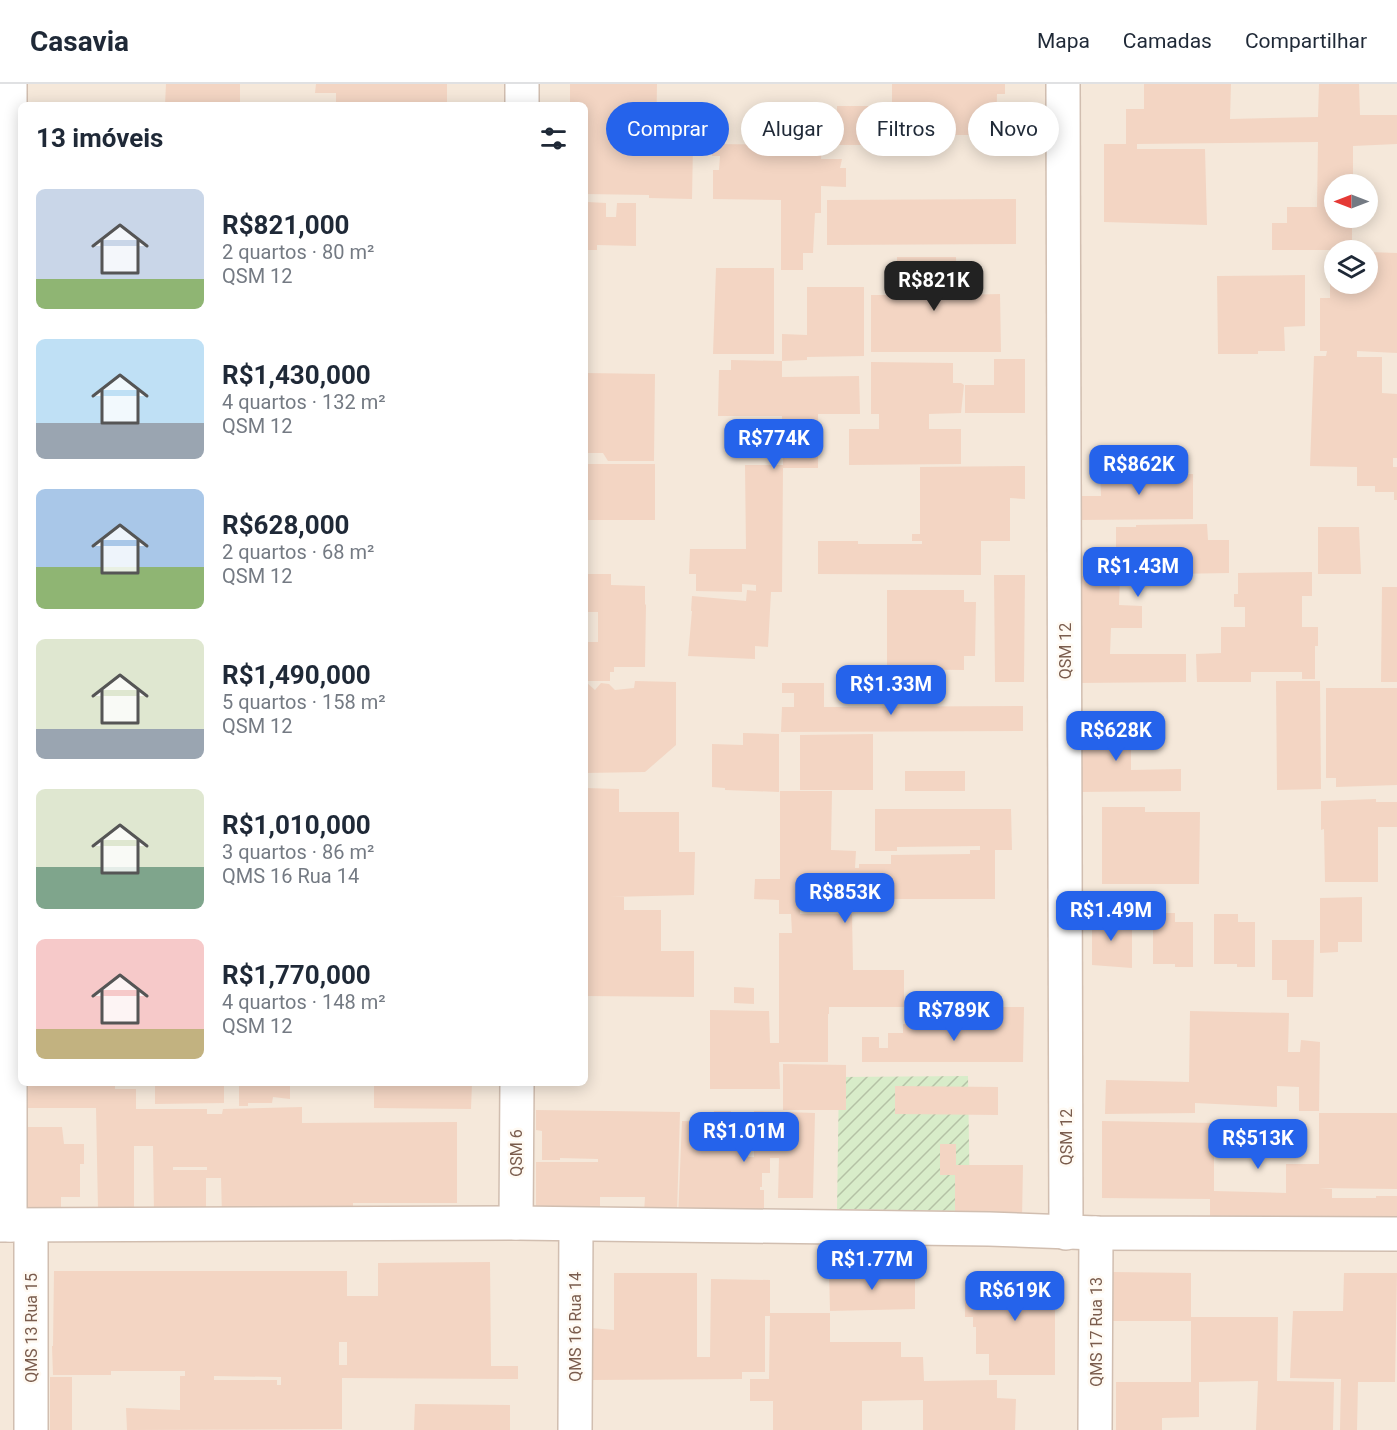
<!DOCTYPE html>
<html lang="pt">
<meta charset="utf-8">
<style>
:root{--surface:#fff;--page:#f2f2f3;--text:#1f2937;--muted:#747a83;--line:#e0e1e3;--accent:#2563eb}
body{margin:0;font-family:Roboto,sans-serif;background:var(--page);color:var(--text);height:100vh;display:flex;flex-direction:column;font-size:22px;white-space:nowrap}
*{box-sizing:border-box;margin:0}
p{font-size:20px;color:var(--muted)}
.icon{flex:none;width:33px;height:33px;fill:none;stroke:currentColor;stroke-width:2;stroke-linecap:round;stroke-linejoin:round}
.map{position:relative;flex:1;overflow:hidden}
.side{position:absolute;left:18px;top:18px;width:570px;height:984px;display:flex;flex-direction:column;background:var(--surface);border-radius:9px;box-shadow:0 3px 15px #0003}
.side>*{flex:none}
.banner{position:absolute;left:606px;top:18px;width:570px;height:54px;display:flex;gap:12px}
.needle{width:39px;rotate:270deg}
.buttons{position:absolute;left:1324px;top:90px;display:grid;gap:12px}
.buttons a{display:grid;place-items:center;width:54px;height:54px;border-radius:50%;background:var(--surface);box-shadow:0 3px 15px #0003;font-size:30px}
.price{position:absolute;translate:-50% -51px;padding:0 14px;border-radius:12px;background:var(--accent);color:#fff;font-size:20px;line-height:39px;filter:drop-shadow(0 2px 3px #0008)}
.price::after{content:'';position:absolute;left:50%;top:36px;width:18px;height:14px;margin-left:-9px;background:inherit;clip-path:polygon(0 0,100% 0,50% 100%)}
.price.selected{background:#222;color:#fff}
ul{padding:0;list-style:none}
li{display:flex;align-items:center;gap:18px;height:150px;padding:0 18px}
li span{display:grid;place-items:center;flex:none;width:168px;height:120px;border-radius:9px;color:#555}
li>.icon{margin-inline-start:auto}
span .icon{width:72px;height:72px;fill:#fffc;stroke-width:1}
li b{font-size:26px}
h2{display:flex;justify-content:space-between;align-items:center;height:72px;padding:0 18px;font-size:26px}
.chip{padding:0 21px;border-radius:27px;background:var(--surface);box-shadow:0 3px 15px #0003;font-size:21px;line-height:54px}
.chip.selected{background:var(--accent);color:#fff}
header{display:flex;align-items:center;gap:36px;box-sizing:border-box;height:84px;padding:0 30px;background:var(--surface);border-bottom:2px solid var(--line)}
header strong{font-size:28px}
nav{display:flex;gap:33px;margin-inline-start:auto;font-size:21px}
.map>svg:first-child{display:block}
.residential{fill:#f5e8da;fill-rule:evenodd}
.garden{fill:url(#garden-furrows)}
.building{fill:#f3d5c3;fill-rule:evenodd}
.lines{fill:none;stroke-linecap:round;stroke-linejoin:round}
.minor-casing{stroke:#d1beb0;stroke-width:36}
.minor{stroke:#fff;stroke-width:33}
.labels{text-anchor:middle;stroke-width:5;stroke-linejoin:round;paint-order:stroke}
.street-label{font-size:16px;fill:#7a5c4d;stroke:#fffaf3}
</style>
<header>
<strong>Casavia</strong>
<nav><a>Mapa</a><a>Camadas</a><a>Compartilhar</a></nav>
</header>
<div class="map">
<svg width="1397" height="1346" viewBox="0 0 1397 1346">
<defs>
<pattern id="garden-furrows" width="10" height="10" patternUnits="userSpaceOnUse" patternTransform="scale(1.5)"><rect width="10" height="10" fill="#d8ecc9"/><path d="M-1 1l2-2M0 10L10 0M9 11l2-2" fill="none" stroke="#b4c2a5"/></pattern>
</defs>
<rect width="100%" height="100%" fill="#fdf6ec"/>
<path class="residential" d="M0 0H1397V1346H0ZM21 21H585V999H21ZM1335 100H1368V134H1335ZM1335 166H1368V200H1335Z"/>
<path class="garden" d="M968 992 970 1127 837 1125 839 993Z"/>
<g class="building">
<path d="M166 0H240V21H165Z"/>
<path d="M316 0H447V21H336V9H315Z"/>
<path d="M570 0H657L656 60H693L692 115 649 114V111L585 110V21H570Z"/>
<path d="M892 0H1005V10H997L996 43H976V51H945V43H918V51H892V61H825V44H837V22H892Z"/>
<path d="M1144 0H1231L1230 35 1318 33 1319 0H1359L1360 31H1397V60L1353 62V100H1335V134H1352V166H1272V139H1287V123H1317L1318 58 1137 60V65H1205L1207 141 1104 138V60H1126V25H1144Z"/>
<path d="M712 60 822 61 821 75H842L840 84H846V103L821 102V129H815L813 169H803V186H781V116L713 115V86H719L720 72H712Z"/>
<path d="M1016 115V160L827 161V116Z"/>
<path d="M587 118 606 119V133H616L617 119H636V162L597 161V166H585Z"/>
<path d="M1330 167H1335V200H1368V168L1397 169V269L1357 267V273H1382V309L1397 310V374H1393V383H1397V416H1394V408H1375V402H1357V383L1310 382 1314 272H1326L1327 267H1320V214H1330Z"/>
<path d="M897 173H956L957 211 1000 210 1001 268H871V211H897Z"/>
<path d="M716 184H774V270H713Z"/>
<path d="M1305 191V242L1284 243 1285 267H1258V270H1218L1217 192Z"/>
<path d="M807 203H864V272L807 273V276L782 277V293L859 292 860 330H818V384H783L782 508H771L768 563 755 562V575L688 572 692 527H691L692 512 746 517 747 506 756 507V501L742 500V508L696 507V490H689L690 465H746L745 381H783L782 332H718L719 286H731V276L782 277V250L807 251Z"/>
<path d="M994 275H1025V329H965V301H994Z"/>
<path d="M871 278 953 279V299H961L964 301 961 329 929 330V345H961V380L849 381V345H879V330H871Z"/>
<path d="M585 289 655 290 654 377H608L603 369H585Z"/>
<rect x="585" y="380" width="70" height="56"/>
<path d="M1025 382V415L1010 414V457H981V491L818 490V457H858V460H922V457H912V450H920V383Z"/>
<path d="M1100 382H1138V390H1193V435L1079 436V412H1101Z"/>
<path d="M1207 440 1208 456H1229V489L1120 491 1119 521 1142 522V544H1111L1110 570H1186V598L1078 599V492H1089V468L1116 467V443H1136V441Z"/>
<path d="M1318 443H1359L1361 490H1318Z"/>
<path d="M1312 488V512H1302V543H1318V562H1315V595H1302V588H1251V598H1197L1196 570 1221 569V543H1245V523H1234V510H1238V489Z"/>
<path d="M585 490H611V501L645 502V520L646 521 645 583H614V588H610V597H587V599L595 606 601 599 609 600 615 606 634 604 635 597 676 598V661L645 688 585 689ZM587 528H598V558H587Z"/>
<path d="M994 491H1025L1024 598H995Z"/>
<path d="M1382 503H1397V598H1381Z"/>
<path d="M887 506H964V518H976L975 572H964V586L887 585Z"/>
<path d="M1276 597H1320L1321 705 1277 706Z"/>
<path d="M782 599H824V623L1023 622V647L781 648 782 623H794V609H782Z"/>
<path d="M1326 604H1397V701L1336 703V694H1326Z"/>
<path d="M1131 637V686L1181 685V707L1078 708V638Z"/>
<path d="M743 649 779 650V708L725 706V704L712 703V660L743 661Z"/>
<path d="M873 650V706H800V651Z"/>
<rect x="905" y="687" width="60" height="20"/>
<path d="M585 704 619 705V728H679V768H695L694 811 610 813H624V826H661V867H694V913L585 912Z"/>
<path d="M780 707H832L831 766 856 767 855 784H859V780H891V771L970 770V766H980V762L897 763V767H875V725H1011L1012 766H995V815H800V830H852L853 886H904V923H829V930H828V978H779L780 1005H710V926L769 927 770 959H779V849H792L791 830H779V816L754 815 755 795H780Z"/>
<path d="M1376 715V718H1397V743H1378V798H1325L1324 745 1321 746V717Z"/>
<path d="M1102 723H1145V728H1200L1199 800H1102Z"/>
<path d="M1362 813V858H1338V868L1320 869V814Z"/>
<path d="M1153 829H1175V838H1193V883H1175V880H1153Z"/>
<path d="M1092 830H1114V838H1132V884L1092 881Z"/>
<path d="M1214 830H1238V838H1255V883H1237V880H1214Z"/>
<path d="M1272 856H1314L1313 913H1287V896H1272Z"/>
<path d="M734 903 754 904V920L734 919Z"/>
<path d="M990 923H1024L1023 978H862V953H879V964H888V949H903V940L990 941Z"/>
<path d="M1190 927 1289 929 1288 968H1300L1301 956 1320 958 1319 1027H1299V1003L1277 1002V1023L1195 1019V1029L1105 1030 1106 996 1189 998Z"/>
<path d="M783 980 846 981V1026H783Z"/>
<path d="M25 999H115V1005H136V1025H207V1030H222L223 1025 302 1023V1039L457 1038V1119H353V1123H351L347 1133 222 1131 221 1094H206V1131L154 1130 153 1062H134V1124L98 1125 96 1024H25ZM173 1083H207V1086H173Z"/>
<path d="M155 999H224V1019L155 1020Z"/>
<path d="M239 999H290V1015L273 1013 272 1019H248V1022H239Z"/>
<path d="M374 999H472L471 1025 374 1024Z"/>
<path d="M895 1002 998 1003V1031L895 1030Z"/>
<path d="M536 1026 680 1028 677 1129H644L645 1113H600V1125H536V1078H598V1075L560 1074V1076H542V1047L536 1046Z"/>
<path d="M714 1027H731V1038L752 1039V1051H748V1073H754V1027L815 1029 813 1114H778L779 1074H770V1089H762V1103H760V1106H764V1134H678L682 1037 713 1038Z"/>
<path d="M1319 1029H1397V1105L1319 1104 1332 1105V1114H1376V1112H1397V1138L1210 1136V1115L1102 1114V1037L1214 1039V1107L1286 1109V1080H1319Z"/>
<path d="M23 1043H62L64 1060H84V1080H80V1113H61V1130L26 1129Z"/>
<path d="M940 1060H956V1081H1023L1022 1135H955V1091H940Z"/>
<path d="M490 1178 491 1282H518V1295L342 1294V1345L127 1346 126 1324 180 1326V1292H185V1287H111V1291H53L52 1262H53L54 1187H347V1212H378V1179ZM339 1258H347V1281H339ZM214 1292 281 1293V1301H277V1296H214Z"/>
<path d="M829 1187 915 1188V1225L830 1227Z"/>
<path d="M989 1188 1055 1189V1291H989V1270H976V1243H973V1233H965V1200H989Z"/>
<path d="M1112 1188 1191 1189V1233H1278L1277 1297 1334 1298 1333 1346H1256L1258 1297 1199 1298V1333L1162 1334V1346H1116V1298H1191V1237H1112Z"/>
<path d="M614 1189H697V1273H710L711 1195 770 1196V1229H830V1258H901V1273H923L924 1297 997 1296V1314L1016 1315 1015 1346H923V1316L862 1317V1346H773V1317H750V1295H769L770 1232H765V1288H742V1295L590 1296 591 1244 614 1246Z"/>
<path d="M1344 1189H1397L1395 1298H1358L1357 1346H1340L1341 1295 1290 1294 1293 1227H1343Z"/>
<rect x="50" y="1293" width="22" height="53"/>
<path d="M415 1320 510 1321V1346H414Z"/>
</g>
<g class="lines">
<defs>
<g id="minor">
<path d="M1063 0 1066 1149"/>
<path d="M522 21V0"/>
<path d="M516 1139 517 999"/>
<path d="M0 1141 516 1139 989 1145 1096 1149 1397 1150"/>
<path d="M10 1141V0"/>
<path d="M31 1142V1346"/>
<path d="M575 1346 576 1141"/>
<path d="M1095 1346 1096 1149"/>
</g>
</defs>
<use href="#minor" class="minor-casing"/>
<use href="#minor" class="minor"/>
</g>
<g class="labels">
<g class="street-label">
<text transform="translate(1065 567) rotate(-90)" y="6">QSM 12</text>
<text transform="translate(1066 1053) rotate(-90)" y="6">QSM 12</text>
<text transform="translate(516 1069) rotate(-90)" y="6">QSM 6</text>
<text transform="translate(575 1243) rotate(-90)" y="6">QMS 16 Rua 14</text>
<text transform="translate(31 1244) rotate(-90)" y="6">QMS 13 Rua 15</text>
<text transform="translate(1096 1248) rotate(-90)" y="6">QMS 17 Rua 13</text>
</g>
</g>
</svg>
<div class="buttons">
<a><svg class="needle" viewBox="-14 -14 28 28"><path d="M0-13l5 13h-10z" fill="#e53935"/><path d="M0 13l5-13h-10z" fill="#747a83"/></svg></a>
<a><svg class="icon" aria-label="layers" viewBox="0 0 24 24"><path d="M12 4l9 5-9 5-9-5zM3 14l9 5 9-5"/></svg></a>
</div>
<b class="price selected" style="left:934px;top:228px">R$821K</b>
<b class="price" style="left:774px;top:386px">R$774K</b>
<b class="price" style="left:1139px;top:412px">R$862K</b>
<b class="price" style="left:1138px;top:514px">R$1.43M</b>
<b class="price" style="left:891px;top:632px">R$1.33M</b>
<b class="price" style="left:1116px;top:678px">R$628K</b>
<b class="price" style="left:845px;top:840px">R$853K</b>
<b class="price" style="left:1111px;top:858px">R$1.49M</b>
<b class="price" style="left:954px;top:958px">R$789K</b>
<b class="price" style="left:744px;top:1079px">R$1.01M</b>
<b class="price" style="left:1258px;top:1086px">R$513K</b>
<b class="price" style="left:872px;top:1207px">R$1.77M</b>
<b class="price" style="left:1015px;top:1238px">R$619K</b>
<div class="banner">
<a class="chip selected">Comprar</a>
<a class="chip">Alugar</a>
<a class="chip">Filtros</a>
<a class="chip">Novo</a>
</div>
<section class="side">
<h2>13 imóveis<svg class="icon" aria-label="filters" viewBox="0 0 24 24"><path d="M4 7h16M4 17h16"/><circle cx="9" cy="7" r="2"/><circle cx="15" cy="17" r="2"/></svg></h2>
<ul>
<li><span style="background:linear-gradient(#c9d6e8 75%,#8fb573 0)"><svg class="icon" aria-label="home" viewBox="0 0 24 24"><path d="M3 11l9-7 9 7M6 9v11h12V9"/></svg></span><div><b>R$821,000</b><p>2 quartos · 80 m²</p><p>QSM 12</p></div></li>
<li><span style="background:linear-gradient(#bfe0f5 70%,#9aa5b1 0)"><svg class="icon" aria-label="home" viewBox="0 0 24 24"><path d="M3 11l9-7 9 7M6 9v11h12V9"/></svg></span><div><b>R$1,430,000</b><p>4 quartos · 132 m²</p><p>QSM 12</p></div></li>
<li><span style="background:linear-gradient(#a9c7e8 65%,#8fb573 0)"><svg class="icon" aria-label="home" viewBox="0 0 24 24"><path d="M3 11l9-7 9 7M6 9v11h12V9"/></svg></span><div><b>R$628,000</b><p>2 quartos · 68 m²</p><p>QSM 12</p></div></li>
<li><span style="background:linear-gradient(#dfe7d0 75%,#9aa5b1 0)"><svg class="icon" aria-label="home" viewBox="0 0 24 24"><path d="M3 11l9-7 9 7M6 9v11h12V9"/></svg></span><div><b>R$1,490,000</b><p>5 quartos · 158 m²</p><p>QSM 12</p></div></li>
<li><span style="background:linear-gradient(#dfe7d0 65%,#7fa58c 0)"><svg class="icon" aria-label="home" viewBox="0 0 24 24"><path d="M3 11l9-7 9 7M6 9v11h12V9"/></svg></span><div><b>R$1,010,000</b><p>3 quartos · 86 m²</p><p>QMS 16 Rua 14</p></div></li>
<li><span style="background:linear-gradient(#f6c9c9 75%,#c2b280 0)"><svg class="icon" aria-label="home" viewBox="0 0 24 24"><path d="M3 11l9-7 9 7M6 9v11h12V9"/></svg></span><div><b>R$1,770,000</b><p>4 quartos · 148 m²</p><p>QSM 12</p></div></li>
</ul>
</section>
</div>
